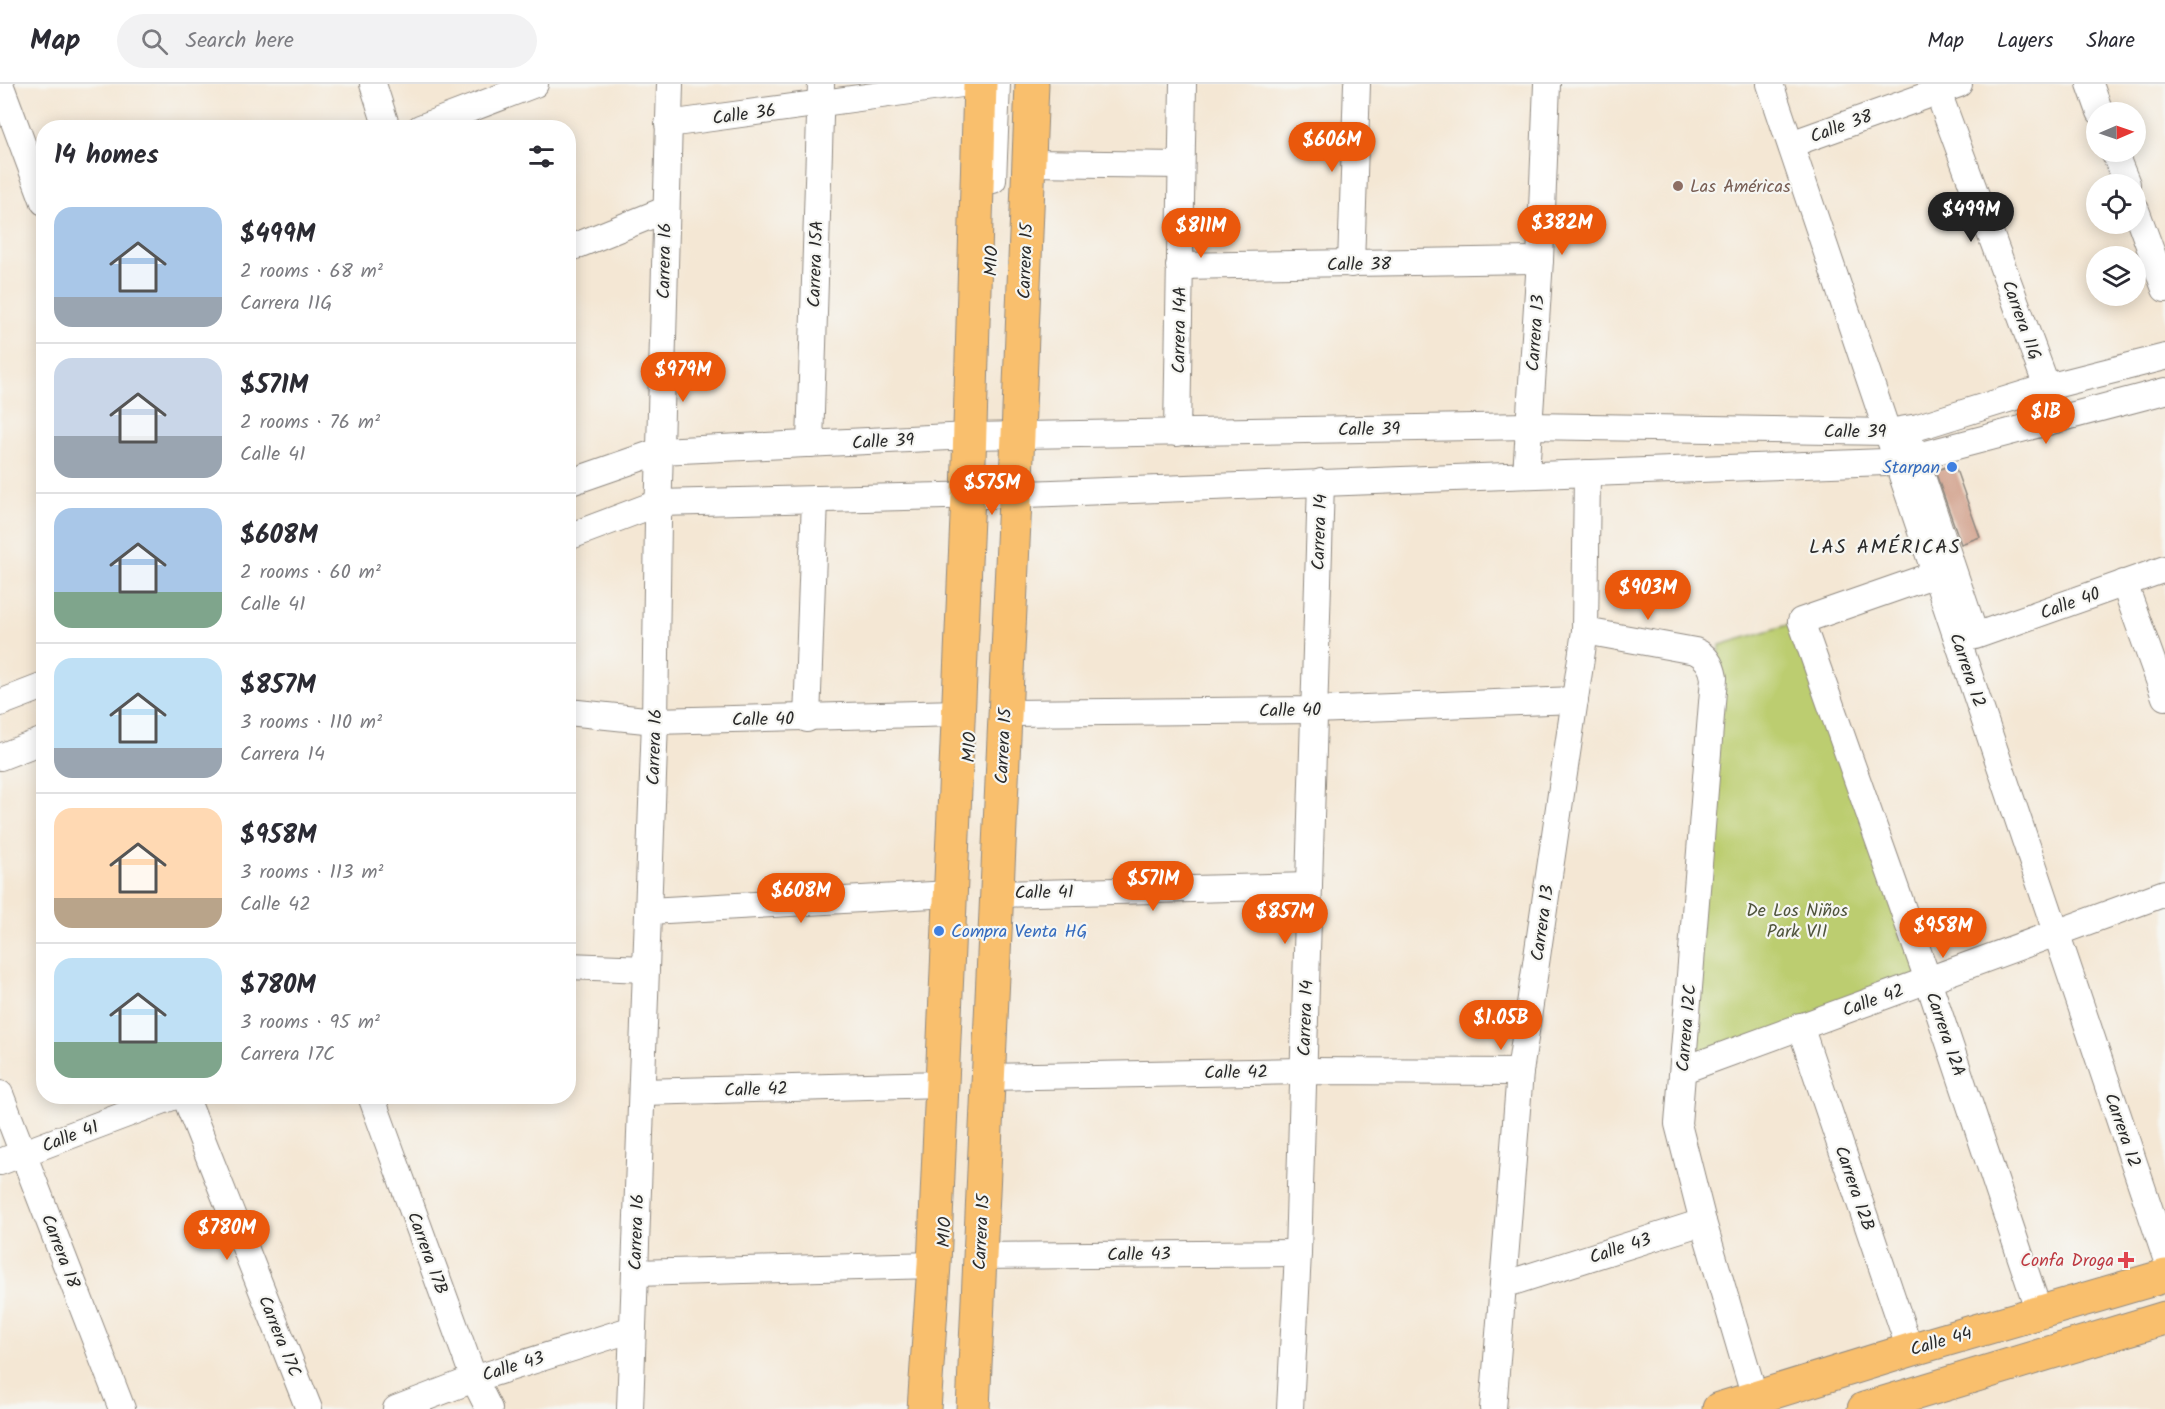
<!DOCTYPE html>
<meta charset="utf-8">
<style>
:root{--surface:#fff;--page:#f2f2f3;--text:#2b2b33;--muted:#7c7c81;--line:#e1e1e2;--accent:#ea580c}
body{margin:0;font-family:Kalam,sans-serif;background:var(--page);color:var(--text);height:100vh;display:flex;flex-direction:column;font-size:22px;white-space:nowrap}
*{box-sizing:border-box;margin:0}
p{font-size:20px;color:var(--muted)}
.icon{flex:none;width:33px;height:33px;fill:none;stroke:currentColor;stroke-width:2;stroke-linecap:round;stroke-linejoin:round}
.map{position:relative;flex:1;overflow:hidden}
.details{position:absolute;left:36px;top:36px;width:540px;height:984px;display:flex;flex-direction:column;background:var(--surface);border-radius:24px;box-shadow:0 3px 15px #0003}
.details>*{flex:none}
.needle{width:39px;rotate:88deg}
.tools{position:absolute;left:2086px;top:18px;display:grid;gap:12px}
.tools a{display:grid;place-items:center;width:60px;height:60px;border-radius:50%;background:var(--surface);box-shadow:0 3px 15px #0003;font-size:30px}
.price{position:absolute;translate:-50% -51px;padding:0 14px;border-radius:21px;background:var(--accent);color:#fff;font-size:20px;line-height:39px;filter:drop-shadow(0 2px 3px #0008)}
.price::after{content:'';position:absolute;left:50%;top:36px;width:18px;height:14px;margin-left:-9px;background:inherit;clip-path:polygon(0 0,100% 0,50% 100%)}
.price.current{background:#222;color:#fff}
ul{padding:0;list-style:none}
li{display:flex;align-items:center;gap:18px;height:150px;padding:0 18px}
li+li{border-top:2px solid var(--line)}
li span{display:grid;place-items:center;flex:none;width:168px;height:120px;border-radius:18px;color:#555}
li>.icon{margin-inline-start:auto}
span .icon{width:72px;height:72px;fill:#fffc;stroke-width:1}
li b{font-size:26px}
h2{display:flex;justify-content:space-between;align-items:center;height:72px;padding:0 18px;font-size:26px}
header{display:flex;align-items:center;gap:36px;box-sizing:border-box;height:84px;padding:0 30px;background:var(--surface);border-bottom:2px solid var(--line)}
header strong{font-size:28px}
nav{display:flex;gap:33px;margin-inline-start:auto;font-size:21px}
.search{width:420px;height:54px;background:var(--page);display:flex;align-items:center;gap:15px;box-sizing:border-box;padding:0 21px;border-radius:33px;color:var(--muted);font-size:22px}
.map>svg:first-child{display:block}
.green{fill:#bccd70;stroke:#747c4e;stroke-width:1.5}
.building{fill:#d09d87}
.lines{fill:none;stroke-linecap:round;stroke-linejoin:round}
.minor-casing{stroke:#908980;stroke-width:28}
.major-casing{stroke:#908980;stroke-width:35}
.minor{stroke:#fff;stroke-width:26}
.major{stroke:#f9bf6d;stroke-width:33}
.education-dot{fill:#8d6e63;stroke:#f6f6f2;stroke-width:2}
.shop-dot{fill:#3f7fe0;stroke:#f6f6f2;stroke-width:2}
.health-dot{fill:#e0444e;stroke:#f6f6f2;stroke-width:2}
.labels{text-anchor:middle;stroke-width:4.5;stroke-linejoin:round;paint-order:stroke}
.street-label{font-size:18px;fill:#2b2b2b;stroke:#f6f6f2}
.education-label{font-size:18px;fill:#785e54;stroke:#f6f6f2;text-anchor:start}
.shop-label{font-size:18px;fill:#366cbe;stroke:#f6f6f2;text-anchor:end}
.park-label{font-size:18px;fill:#4f543c;stroke:#f6f6f2}
.health-label{font-size:18px;fill:#be3a42;stroke:#f6f6f2;text-anchor:end}
.neighbourhood-label{font-size:20px;letter-spacing:1.5px;fill:#2b2b2b;stroke:#f6f6f2}
</style>
<header>
<strong>Map</strong>
<div class="search"><svg class="icon" aria-label="search" viewBox="0 0 24 24"><circle cx="10" cy="10" r="6"/><path d="M15 15l6 6"/></svg>Search here</div>
<nav><a>Map</a><a>Layers</a><a>Share</a></nav>
</header>
<div class="map">
<svg width="2165" height="1325" viewBox="0 0 2165 1325">
<rect width="100%" height="100%" fill="#f6f6f2"/>
<filter id="ink" filterUnits="userSpaceOnUse"><feTurbulence type="fractalNoise" baseFrequency=".0167" numOctaves="2"/><feDisplacementMap in="SourceGraphic" scale="12" xChannelSelector="R" yChannelSelector="G"/><feConvolveMatrix kernelMatrix="1 2 1 2 8 2 1 2 1" color-interpolation-filters="sRGB"/></filter>
<filter id="wash" filterUnits="userSpaceOnUse"><feTurbulence type="fractalNoise" baseFrequency=".008" numOctaves="4" result="noise"/><feDisplacementMap in="SourceGraphic" scale="24" xChannelSelector="R" yChannelSelector="G"/><feGaussianBlur stdDeviation="1.35" result="paint"/><feColorMatrix in="noise" values="0 0 0 0 0 0 0 0 0 0 0 0 0 0 0 0 0 1.4 0 .05"/><feComposite in="paint" operator="in"/></filter>
<g filter="url(#wash)">
<rect width="100%" height="100%" fill="#f4e7d4"/>
<path class="green" d="M1801 537 1928 896 1683 986 1720 561Z"/>
<g id="blocks">
<path class="building" d="M1954 380 1980 453 1961 460 1935 387Z"/>
</g>
</g>
<g filter="url(#ink)">
<use href="#blocks" fill-opacity="0" stroke="#908980" stroke-width="1.5"/>
<g class="lines">
<defs>
<g id="minor">
<path d="M0 0 44 118"/>
<path d="M373 0 387 44"/>
<path d="M1770 0 2165 1171"/>
<path d="M1935 0 2047 303"/>
<path d="M2090 0 2100 28"/>
<path d="M668 40 962 0"/>
<path d="M420 44 535 0"/>
<path d="M1791 60 1959 0"/>
<path d="M2114 68 2127 100"/>
<path d="M1029 79 1181 81"/>
<path d="M993 96 997 0"/>
<path d="M2136 126 2165 205"/>
<path d="M568 165 665 126"/>
<path d="M1351 180 1357 0"/>
<path d="M1179 182 1540 176"/>
<path d="M1177 349 1183 0"/>
<path d="M1910 357 1973 545"/>
<path d="M810 360 821 0"/>
<path d="M1526 390 1540 176 1547 0"/>
<path d="M568 399 660 367 970 352 1529 342 1888 348 1918 343 2047 303 2165 273"/>
<path d="M568 453 658 419 1026 410 1885 378 1926 370 2165 307"/>
<path d="M1936 490 1801 537 1928 896 2039 1228"/>
<path d="M2124 499 2165 613"/>
<path d="M1585 547 1695 567C1707 572 1712 582 1714 594L1678 1040 1703 1138 1755 1314"/>
<path d="M1975 552 2165 485"/>
<path d="M0 619 44 602"/>
<path d="M568 628 655 637 958 629"/>
<path d="M1004 629 1314 626 1575 616"/>
<path d="M807 635 815 415"/>
<path d="M0 673 44 656"/>
<path d="M996 810 1309 802"/>
<path d="M649 827 950 810"/>
<path d="M568 882 646 885"/>
<path d="M1800 942 1910 1266"/>
<path d="M1683 986 2165 809"/>
<path d="M988 993 1303 987 1520 988"/>
<path d="M642 1008 942 1000"/>
<path d="M0 1010 122 1325"/>
<path d="M185 1012 309 1325"/>
<path d="M371 1012 474 1295 489 1325"/>
<path d="M0 1078 175 1012"/>
<path d="M980 1172 1298 1169"/>
<path d="M635 1189 934 1181"/>
<path d="M1503 1201 1703 1138"/>
<path d="M396 1325 474 1295 633 1245"/>
<path d="M630 1325 655 637 658 436 670 0"/>
<path d="M1290 1325 1298 1169 1321 398"/>
<path d="M1493 1325 1520 988 1585 547 1587 389"/>
</g>
<g id="major">
<path d="M924 1325 934 1181 968 411 980 0"/>
<path d="M973 1325 1018 351 1032 0"/>
<path d="M1719 1325 1910 1266 2165 1192"/>
<path d="M1864 1325 2165 1234"/>
</g>
</defs>
<use href="#minor" class="minor-casing"/>
<use href="#major" class="major-casing"/>
<use href="#minor" class="minor"/>
<use href="#major" class="major"/>
</g>
</g>
<circle class="education-dot" cx="1678" cy="102" r="6"/>
<g class="shop-dot">
<circle cx="1952" cy="383" r="6"/>
<circle cx="939" cy="847" r="6"/>
</g>
<path class="health-dot" d="M2123 1167h6v6h6v6h-6v6h-6v-6h-6v-6h6z"/>
<g class="labels">
<g class="street-label">
<text transform="translate(744 30) rotate(-8)" y="6">Calle 36</text>
<text transform="translate(1841 42) rotate(-20)" y="6">Calle 38</text>
<text transform="translate(664 177) rotate(-89)" y="6">Carrera 16</text>
<text transform="translate(991 177) rotate(-88)" y="6">MIO</text>
<text transform="translate(1025 177) rotate(-88)" y="6">Carrera 15</text>
<text transform="translate(815 180) rotate(-88)" y="6">Carrera 15A</text>
<text transform="translate(1359 180) rotate(-1)" y="6">Calle 38</text>
<text transform="translate(2022 236) rotate(70)" y="6">Carrera 11G</text>
<text transform="translate(1179 246) rotate(-89)" y="6">Carrera 14A</text>
<text transform="translate(1535 249) rotate(-86)" y="6">Carrera 13</text>
<text transform="translate(1369 345) rotate(-1)" y="6">Calle 39</text>
<text x="1855" y="353">Calle 39</text>
<text transform="translate(883 357) rotate(-3)" y="6">Calle 39</text>
<text transform="translate(1319 448) rotate(-88)" y="6">Carrera 14</text>
<text transform="translate(2070 519) rotate(-20)" y="6">Calle 40</text>
<text transform="translate(1968 586) rotate(71)" y="6">Carrera 12</text>
<text transform="translate(1290 626) rotate(-1)" y="6">Calle 40</text>
<text transform="translate(763 635) rotate(-1)" y="6">Calle 40</text>
<text transform="translate(1003 662) rotate(-87)" y="6">Carrera 15</text>
<text transform="translate(654 663) rotate(-88)" y="6">Carrera 16</text>
<text transform="translate(969 663) rotate(-87)" y="6">MIO</text>
<text transform="translate(1044 808) rotate(-1)" y="6">Calle 41</text>
<text transform="translate(1542 839) rotate(-82)" y="6">Carrera 13</text>
<text transform="translate(1873 916) rotate(-20)" y="6">Calle 42</text>
<text transform="translate(1305 934) rotate(-88)" y="6">Carrera 14</text>
<text transform="translate(1686 944) rotate(-85)" y="6">Carrera 12C</text>
<text transform="translate(1946 950) rotate(71)" y="6">Carrera 12A</text>
<text transform="translate(1236 988) rotate(-1)" y="6">Calle 42</text>
<text transform="translate(756 1005) rotate(-2)" y="6">Calle 42</text>
<text transform="translate(2123 1046) rotate(71)" y="6">Carrera 12</text>
<text transform="translate(70 1052) rotate(-21)" y="6">Calle 41</text>
<text transform="translate(1855 1104) rotate(71)" y="6">Carrera 12B</text>
<text transform="translate(636 1148) rotate(-88)" y="6">Carrera 16</text>
<text transform="translate(944 1148) rotate(-87)" y="6">MIO</text>
<text transform="translate(981 1148) rotate(-87)" y="6">Carrera 15</text>
<text transform="translate(1620 1164) rotate(-18)" y="6">Calle 43</text>
<text transform="translate(61 1167) rotate(69)" y="6">Carrera 18</text>
<text transform="translate(428 1169) rotate(70)" y="6">Carrera 17B</text>
<text transform="translate(1139 1170) rotate(-1)" y="6">Calle 43</text>
<text transform="translate(280 1252) rotate(68)" y="6">Carrera 17C</text>
<text transform="translate(1941 1257) rotate(-16)" y="6">Calle 44</text>
<text transform="translate(513 1282) rotate(-17)" y="6">Calle 43</text>
</g>
<g class="education-label">
<text x="1690" y="108">Las Américas</text>
</g>
<g class="shop-label">
<text x="1940" y="389">Starpan</text>
<text x="951" y="853" text-anchor="start">Compra Venta HG</text>
</g>
<g class="park-label">
<text x="1797" y="832">De Los Niños<tspan x="1797" dy="21">Park VII</tspan></text>
</g>
<g class="health-label">
<text x="2114" y="1182">Confa Droga</text>
</g>
<g class="neighbourhood-label">
<text x="1885" y="469">LAS AMÉRICAS</text>
</g>
</g>
</svg>
<div class="tools">
<a><svg class="needle" viewBox="-14 -14 28 28"><path d="M0-13l5 13h-10z" fill="#e53935"/><path d="M0 13l5-13h-10z" fill="#7c7c81"/></svg></a>
<a><svg class="icon" aria-label="locate" viewBox="0 0 24 24"><circle cx="12" cy="12" r="6"/><path d="M12 2v4M12 18v4M2 12h4M18 12h4"/></svg></a>
<a><svg class="icon" aria-label="layers" viewBox="0 0 24 24"><path d="M12 4l9 5-9 5-9-5zM3 14l9 5 9-5"/></svg></a>
</div>
<b class="price" style="left:1332px;top:89px">$606M</b>
<b class="price current" style="left:1971px;top:159px">$499M</b>
<b class="price" style="left:1562px;top:172px">$382M</b>
<b class="price" style="left:1201px;top:175px">$811M</b>
<b class="price" style="left:683px;top:319px">$979M</b>
<b class="price" style="left:2046px;top:361px">$1B</b>
<b class="price" style="left:992px;top:432px">$575M</b>
<b class="price" style="left:1648px;top:537px">$903M</b>
<b class="price" style="left:1153px;top:828px">$571M</b>
<b class="price" style="left:801px;top:840px">$608M</b>
<b class="price" style="left:1285px;top:861px">$857M</b>
<b class="price" style="left:1943px;top:875px">$958M</b>
<b class="price" style="left:1501px;top:967px">$1.05B</b>
<b class="price" style="left:227px;top:1177px">$780M</b>
<section class="details">
<h2>14 homes<svg class="icon" aria-label="filters" viewBox="0 0 24 24"><path d="M4 7h16M4 17h16"/><circle cx="9" cy="7" r="2"/><circle cx="15" cy="17" r="2"/></svg></h2>
<ul>
<li><span style="background:linear-gradient(#a9c7e8 75%,#9aa5b1 0)"><svg class="icon" aria-label="home" viewBox="0 0 24 24"><path d="M3 11l9-7 9 7M6 9v11h12V9"/></svg></span><div><b>$499M</b><p>2 rooms · 68 m²</p><p>Carrera 11G</p></div></li>
<li><span style="background:linear-gradient(#c9d6e8 65%,#9aa5b1 0)"><svg class="icon" aria-label="home" viewBox="0 0 24 24"><path d="M3 11l9-7 9 7M6 9v11h12V9"/></svg></span><div><b>$571M</b><p>2 rooms · 76 m²</p><p>Calle 41</p></div></li>
<li><span style="background:linear-gradient(#a9c7e8 70%,#7fa58c 0)"><svg class="icon" aria-label="home" viewBox="0 0 24 24"><path d="M3 11l9-7 9 7M6 9v11h12V9"/></svg></span><div><b>$608M</b><p>2 rooms · 60 m²</p><p>Calle 41</p></div></li>
<li><span style="background:linear-gradient(#bfe0f5 75%,#9aa5b1 0)"><svg class="icon" aria-label="home" viewBox="0 0 24 24"><path d="M3 11l9-7 9 7M6 9v11h12V9"/></svg></span><div><b>$857M</b><p>3 rooms · 110 m²</p><p>Carrera 14</p></div></li>
<li><span style="background:linear-gradient(#ffd9b3 75%,#b9a48a 0)"><svg class="icon" aria-label="home" viewBox="0 0 24 24"><path d="M3 11l9-7 9 7M6 9v11h12V9"/></svg></span><div><b>$958M</b><p>3 rooms · 113 m²</p><p>Calle 42</p></div></li>
<li><span style="background:linear-gradient(#bfe0f5 70%,#7fa58c 0)"><svg class="icon" aria-label="home" viewBox="0 0 24 24"><path d="M3 11l9-7 9 7M6 9v11h12V9"/></svg></span><div><b>$780M</b><p>3 rooms · 95 m²</p><p>Carrera 17C</p></div></li>
</ul>
</section>
</div>
